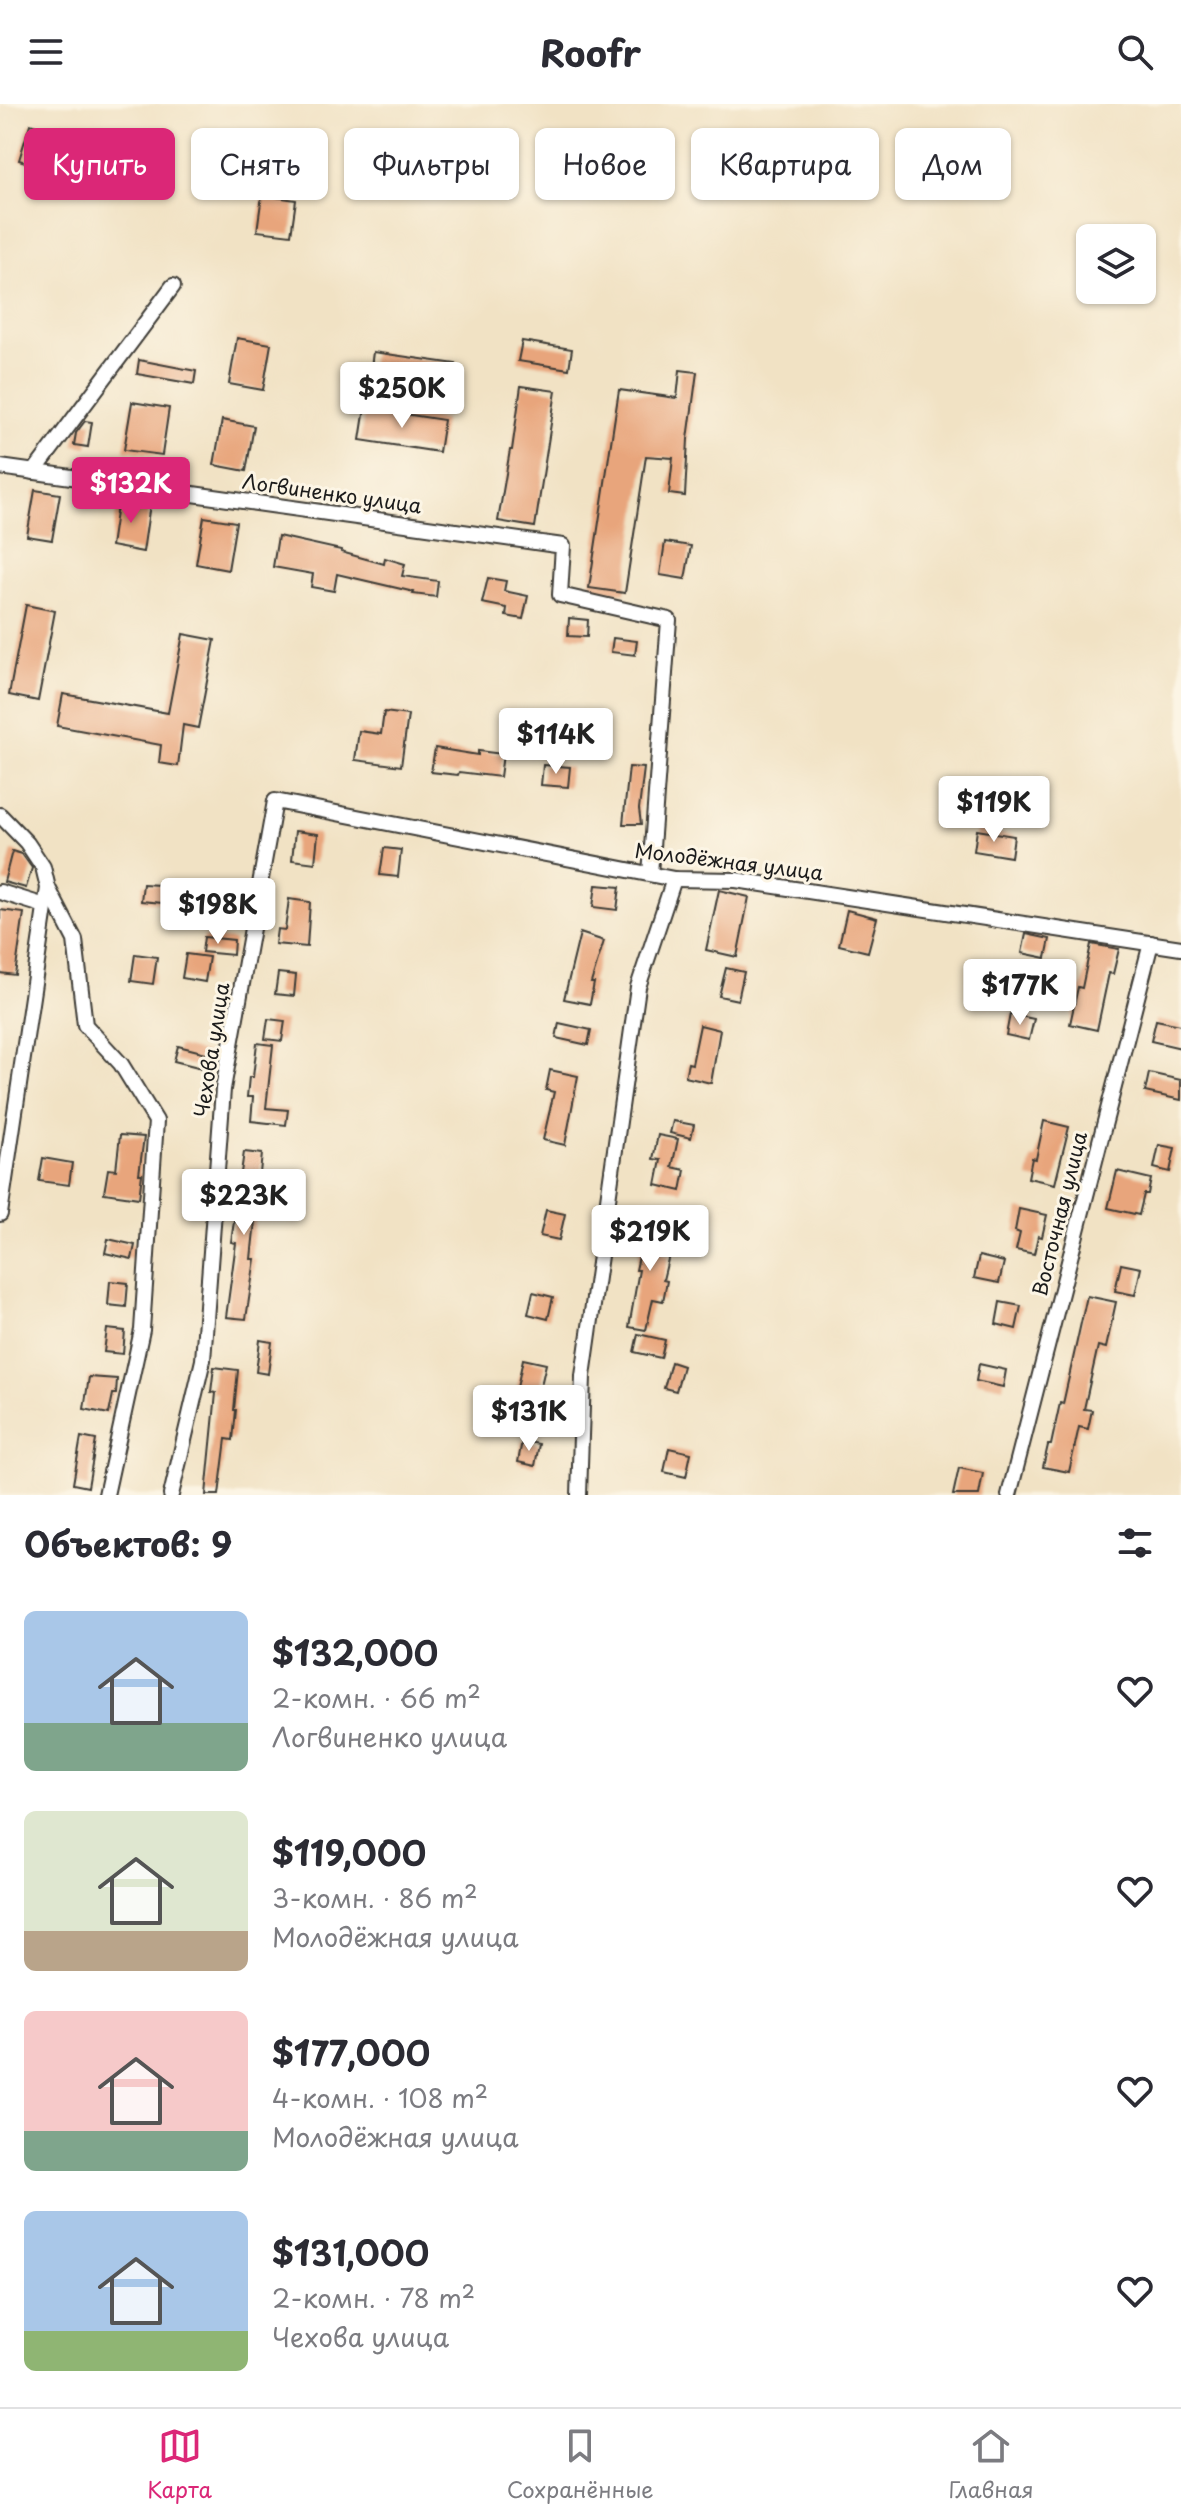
<!DOCTYPE html>
<html lang="ru">
<meta charset="utf-8">
<style>
:root{--surface:#fff;--page:#f7f7f7;--text:#2b2b33;--muted:#7c7c81;--line:#e1e1e2;--accent:#db2777}
body{margin:0;font-family:"Playpen Sans",sans-serif;background:var(--page);color:var(--text);height:100vh;display:flex;flex-direction:column;font-size:30px;white-space:nowrap}
*{box-sizing:border-box;margin:0}
p{font-size:26px;color:var(--muted)}
.icon{flex:none;width:44px;height:44px;fill:none;stroke:currentColor;stroke-width:2;stroke-linecap:round;stroke-linejoin:round}
.map{position:relative;height:1391px;overflow:hidden}
.sheet{display:flex;flex-direction:column;background:var(--surface);flex:1}
.sheet>*{flex:none}
.top-card{position:absolute;left:24px;top:24px;width:1134px;height:72px;display:flex;gap:16px}
.tools{position:absolute;left:1076px;top:120px;display:grid;gap:16px}
.tools a{display:grid;place-items:center;width:80px;height:80px;border-radius:12px;background:var(--surface);box-shadow:0 2px 6px #0004;font-size:40px}
.price{position:absolute;translate:-50% -68px;padding:0 18px;border-radius:8px;background:#fff;color:#222;font-size:26px;line-height:52px;filter:drop-shadow(0 2px 4px #0008)}
.price::after{content:'';position:absolute;left:50%;top:48px;width:24px;height:18px;margin-left:-12px;background:inherit;clip-path:polygon(0 0,100% 0,50% 100%)}
.price.current{background:var(--accent);color:#fff}
ul{padding:0;list-style:none}
li{display:flex;align-items:center;gap:24px;height:200px;padding:0 24px}
li span{display:grid;place-items:center;flex:none;width:224px;height:160px;border-radius:12px;color:#555}
li>.icon{margin-inline-start:auto}
span .icon{width:96px;height:96px;fill:#fffc;stroke-width:1}
li b{font-size:34px}
h2{display:flex;justify-content:space-between;align-items:center;height:96px;padding:0 24px;font-size:34px}
.chip{padding:0 28px;border-radius:12px;background:var(--surface);box-shadow:0 2px 6px #0004;font-size:28px;line-height:72px}
.chip.current{background:var(--accent);color:#fff}
header{display:flex;justify-content:space-between;align-items:center;height:104px;padding:0 24px;background:var(--surface);font-size:36px;font-weight:700}
.tab-bar{display:flex;justify-content:space-around;align-items:center;height:112px;border-top:2px solid var(--line);background:var(--surface);font-size:22px;color:var(--muted)}
.tab-bar a{display:grid;justify-items:center;gap:4px}
.tab-bar .current{color:var(--accent)}
.map>svg:first-child{display:block}
.building{fill:#e8a57c}
.lines{fill:none;stroke-linecap:round;stroke-linejoin:round}
.street-casing{stroke:#3c3a35;stroke-width:18}
.street{stroke:#fff;stroke-width:14}
.labels{text-anchor:middle;stroke-width:6;stroke-linejoin:round;paint-order:stroke}
.street-label{font-size:20px;fill:#1c1c1c;stroke:#fcf5e5}
</style>
<header><svg class="icon" aria-label="menu" viewBox="0 0 24 24"><path d="M4 6h16M4 12h16M4 18h16"/></svg>Roofr<svg class="icon" aria-label="search" viewBox="0 0 24 24"><circle cx="10" cy="10" r="6"/><path d="M15 15l6 6"/></svg></header>
<div class="map">
<svg width="1181" height="1391" viewBox="0 0 1181 1391">
<rect width="100%" height="100%" fill="#fcf5e5"/>
<filter id="ink" filterUnits="userSpaceOnUse"><feTurbulence type="fractalNoise" baseFrequency=".0125" numOctaves="2"/><feDisplacementMap in="SourceGraphic" scale="16" xChannelSelector="R" yChannelSelector="G"/><feConvolveMatrix kernelMatrix="1 2 1 2 8 2 1 2 1" color-interpolation-filters="sRGB"/></filter>
<filter id="wash" filterUnits="userSpaceOnUse"><feTurbulence type="fractalNoise" baseFrequency=".006" numOctaves="4" result="noise"/><feDisplacementMap in="SourceGraphic" scale="32" xChannelSelector="R" yChannelSelector="G"/><feGaussianBlur stdDeviation="1.8" result="paint"/><feColorMatrix in="noise" values="0 0 0 0 0 0 0 0 0 0 0 0 0 0 0 0 0 1.4 0 .05"/><feComposite in="paint" operator="in"/></filter>
<g filter="url(#wash)">
<rect width="100%" height="100%" fill="#f1e2c4"/>
<g id="blocks">
<g class="building">
<path d="M30 20 108 44 97 79 19 56Z"/>
<path d="M262 91 296 96 291 131 257 127Z"/>
<path d="M237 234 271 240 263 286 229 280Z"/>
<path d="M522 237 572 245 569 265 518 257Z"/>
<path d="M373 248 456 260 451 291 369 279Z"/>
<path d="M139 256 196 267 194 280 137 270Z"/>
<path d="M680 266 697 268 688 335 685 392 669 390 673 354 646 352 625 489 589 484 619 286 677 294Z"/>
<path d="M521 282 556 287 535 423 498 417 510 346H512Z"/>
<path d="M132 298 169 304 162 351 124 346Z"/>
<path d="M365 304 444 316 439 348 360 336Z"/>
<path d="M222 316 254 322 246 367 214 361Z"/>
<path d="M85 317 92 318 88 343 74 341 76 329Z"/>
<path d="M35 386 60 390 52 436 27 432Z"/>
<path d="M118 395 150 400 143 448 111 442Z"/>
<path d="M204 413 236 418 228 466 196 460Z"/>
<path d="M278 432 341 446V448L384 460 385 454 405 460 402 472 438 477 436 493 413 490 414 488 337 470 334 487 311 483 313 470 273 463Z"/>
<path d="M665 438 691 442 685 475 660 471Z"/>
<path d="M488 474 506 477 504 487 528 492 523 515 506 512 507 504 482 499Z"/>
<path d="M26 501 55 507 38 597 9 591Z"/>
<path d="M569 514 588 516 587 533 568 532Z"/>
<path d="M183 530 215 536 198 624 183 621 178 662 159 659 161 641 57 622 63 590 168 609Z"/>
<path d="M613 534 637 537 635 551 611 548Z"/>
<path d="M384 608 408 611 401 662 355 656 359 627 381 630Z"/>
<path d="M435 644 478 651V647L503 650 500 673 459 668 458 671 431 668Z"/>
<path d="M543 661 570 663 568 683 541 681Z"/>
<path d="M629 663 644 664 639 705 641 720H623Z"/>
<path d="M977 726 1014 732 1011 753 974 747Z"/>
<path d="M295 727 318 730 315 759 292 756Z"/>
<path d="M384 744 401 746 398 773 380 771Z"/>
<path d="M12 747 22 750 32 764 26 784 4 778Z"/>
<path d="M143 780 176 782 174 800 141 797Z"/>
<path d="M596 781 620 783 617 806 593 803Z"/>
<path d="M719 786 749 793 737 853 706 846Z"/>
<path d="M289 795 310 798 307 843 275 840 277 825 285 826Z"/>
<path d="M0 806 24 809 15 871 0 869Z"/>
<path d="M847 806 877 814 868 848 839 841Z"/>
<path d="M580 829 604 837 591 879H594L590 900 564 895Z"/>
<path d="M1026 830 1050 835 1046 854 1022 849Z"/>
<path d="M204 833 234 836 233 851 202 848Z"/>
<path d="M1091 840 1119 845 1113 870 1109 869 1097 926 1070 920 1078 883 1082 884Z"/>
<path d="M135 850 157 853 153 880 131 877Z"/>
<path d="M186 850 209 853 205 878 182 874Z"/>
<path d="M726 864 744 868 738 896 719 892Z"/>
<path d="M278 869 296 871 294 892 275 890Z"/>
<path d="M1010 910 1034 915 1029 936 1006 931Z"/>
<path d="M268 915 285 917 282 937 265 935Z"/>
<path d="M1156 916 1181 921V944L1151 937Z"/>
<path d="M559 919 591 926 588 941 556 934Z"/>
<path d="M700 921 720 926 711 979 685 973 688 959 692 960Z"/>
<path d="M257 939 273 941 266 1004 288 1006 286 1021 251 1017 253 993H247L249 973H253Z"/>
<path d="M178 942 206 949 202 964 174 957Z"/>
<path d="M550 966 578 972 565 1041 543 1036 554 988 546 986Z"/>
<path d="M1149 969 1181 976V996L1145 988Z"/>
<path d="M673 1017 694 1021 691 1034 670 1029Z"/>
<path d="M1044 1017 1069 1023 1055 1080 1028 1074 1032 1054 1036 1055Z"/>
<path d="M120 1031 144 1033 139 1070H142L139 1094 104 1089 108 1065 116 1066Z"/>
<path d="M658 1031 678 1035 672 1063 685 1066 681 1087 656 1081 661 1056 653 1055Z"/>
<path d="M1159 1041 1175 1044 1170 1068 1154 1064Z"/>
<path d="M244 1048 262 1050 251 1155H255L246 1215 226 1213 236 1139 231 1138Z"/>
<path d="M43 1054 72 1059 69 1081 39 1077Z"/>
<path d="M1117 1067 1151 1075 1148 1090H1144L1139 1111 1108 1104Z"/>
<path d="M1019 1105 1047 1111 1042 1133 1038 1132 1034 1150 1016 1146 1020 1129 1015 1127Z"/>
<path d="M546 1106 565 1110 559 1136 540 1132Z"/>
<path d="M647 1116 670 1121 663 1150 669 1151 663 1176 667 1177 663 1197 653 1195 646 1226 629 1223 639 1166H636Z"/>
<path d="M108 1135 135 1141 132 1155 105 1149Z"/>
<path d="M979 1152 1004 1158 999 1179 974 1174Z"/>
<path d="M1121 1160 1141 1164 1135 1191 1115 1187Z"/>
<path d="M110 1177 128 1179 126 1203 108 1201Z"/>
<path d="M533 1188 553 1193 548 1215 528 1210Z"/>
<path d="M1087 1192 1116 1198 1106 1244 1098 1242 1084 1305 1092 1306 1088 1325 1079 1323 1069 1368 1043 1363 1048 1341H1051L1060 1299 1063 1300Z"/>
<path d="M1000 1198 1021 1202 1016 1225 996 1220Z"/>
<path d="M107 1225 125 1227 123 1250 104 1248Z"/>
<path d="M638 1230 665 1236 661 1254 634 1248Z"/>
<path d="M260 1236 272 1238 268 1270 256 1268Z"/>
<path d="M523 1255 546 1260 535 1307 513 1303Z"/>
<path d="M671 1258 683 1262 676 1287 664 1284Z"/>
<path d="M979 1260 1006 1266 1003 1283 976 1277Z"/>
<path d="M214 1263 238 1266 234 1306H236L233 1336 226 1335 219 1391H206L216 1289 211 1288Z"/>
<path d="M89 1273 117 1275 116 1290H113L109 1310 84 1305Z"/>
<path d="M81 1333 96 1336 88 1383 73 1380Z"/>
<path d="M522 1337 539 1340 535 1362 518 1358Z"/>
<path d="M669 1344 691 1349 686 1373 664 1368Z"/>
<path d="M959 1364 983 1369 979 1391H953Z"/>
</g>
</g>
</g>
<g filter="url(#ink)">
<use href="#blocks" fill-opacity="0" stroke="#3c3a35" stroke-width="2"/>
<g class="lines">
<defs>
<g id="street">
<path d="M0 363 563 442 560 491 669 516 650 770"/>
<path d="M34 368 173 182"/>
<path d="M0 711 27 739 43 763 48 784 75 836 85 921 121 960 156 1017 142 1226 106 1391"/>
<path d="M0 788 45 802"/>
<path d="M0 1110 48 784"/>
<path d="M171 1391 203 1256 223 985 275 697 674 775 736 776 1181 844"/>
<path d="M579 1391 583 1272 638 883 674 775"/>
<path d="M1009 1391 1151 839"/>
</g>
</defs>
<use href="#street" class="street-casing"/>
<use href="#street" class="street"/>
</g>
</g>
<g class="labels">
<g class="street-label">
<text transform="translate(332 390) rotate(8)" y="7">Логвиненко улица</text>
<text transform="translate(729 758) rotate(7)" y="7">Молодёжная улица</text>
<text transform="translate(212 946) rotate(-81)" y="7">Чехова улица</text>
<text transform="translate(1060 1110) rotate(-76)" y="7">Восточная улица</text>
</g>
</g>
</svg>
<div class="tools">
<a><svg class="icon" aria-label="layers" viewBox="0 0 24 24"><path d="M12 4l9 5-9 5-9-5zM3 14l9 5 9-5"/></svg></a>
</div>
<b class="price" style="left:402px;top:326px">$250K</b>
<b class="price current" style="left:131px;top:421px">$132K</b>
<b class="price" style="left:556px;top:672px">$114K</b>
<b class="price" style="left:994px;top:740px">$119K</b>
<b class="price" style="left:218px;top:842px">$198K</b>
<b class="price" style="left:1020px;top:923px">$177K</b>
<b class="price" style="left:244px;top:1133px">$223K</b>
<b class="price" style="left:650px;top:1169px">$219K</b>
<b class="price" style="left:529px;top:1349px">$131K</b>
<div class="top-card">
<a class="chip current">Купить</a>
<a class="chip">Снять</a>
<a class="chip">Фильтры</a>
<a class="chip">Новое</a>
<a class="chip">Квартира</a>
<a class="chip">Дом</a>
</div>
</div>
<section class="sheet">
<h2>Объектов: 9<svg class="icon" aria-label="filters" viewBox="0 0 24 24"><path d="M4 7h16M4 17h16"/><circle cx="9" cy="7" r="2"/><circle cx="15" cy="17" r="2"/></svg></h2>
<ul>
<li><span style="background:linear-gradient(#a9c7e8 70%,#7fa58c 0)"><svg class="icon" aria-label="home" viewBox="0 0 24 24"><path d="M3 11l9-7 9 7M6 9v11h12V9"/></svg></span><div><b>$132,000</b><p>2-комн. · 66 m²</p><p>Логвиненко улица</p></div><svg class="icon" aria-label="heart" viewBox="0 0 24 24"><path d="M12 20l-8-8c-3-5 5-10 8-4 3-6 11-1 8 4z"/></svg></li>
<li><span style="background:linear-gradient(#dfe7d0 75%,#b9a48a 0)"><svg class="icon" aria-label="home" viewBox="0 0 24 24"><path d="M3 11l9-7 9 7M6 9v11h12V9"/></svg></span><div><b>$119,000</b><p>3-комн. · 86 m²</p><p>Молодёжная улица</p></div><svg class="icon" aria-label="heart" viewBox="0 0 24 24"><path d="M12 20l-8-8c-3-5 5-10 8-4 3-6 11-1 8 4z"/></svg></li>
<li><span style="background:linear-gradient(#f6c9c9 75%,#7fa58c 0)"><svg class="icon" aria-label="home" viewBox="0 0 24 24"><path d="M3 11l9-7 9 7M6 9v11h12V9"/></svg></span><div><b>$177,000</b><p>4-комн. · 108 m²</p><p>Молодёжная улица</p></div><svg class="icon" aria-label="heart" viewBox="0 0 24 24"><path d="M12 20l-8-8c-3-5 5-10 8-4 3-6 11-1 8 4z"/></svg></li>
<li><span style="background:linear-gradient(#a9c7e8 75%,#8fb573 0)"><svg class="icon" aria-label="home" viewBox="0 0 24 24"><path d="M3 11l9-7 9 7M6 9v11h12V9"/></svg></span><div><b>$131,000</b><p>2-комн. · 78 m²</p><p>Чехова улица</p></div><svg class="icon" aria-label="heart" viewBox="0 0 24 24"><path d="M12 20l-8-8c-3-5 5-10 8-4 3-6 11-1 8 4z"/></svg></li>
</ul>
</section>
<nav class="tab-bar">
<a class="current"><svg class="icon" aria-label="map" viewBox="0 0 24 24"><path d="M3 6l6-2 6 2 6-2v14l-6 2-6-2-6 2zM9 4v14M15 6v14"/></svg>Карта</a>
<a><svg class="icon" aria-label="saved" viewBox="0 0 24 24"><path d="M7 4h10v16l-5-4-5 4z"/></svg>Сохранённые</a>
<a><svg class="icon" aria-label="home" viewBox="0 0 24 24"><path d="M3 11l9-7 9 7M6 9v11h12V9"/></svg>Главная</a>
</nav>
